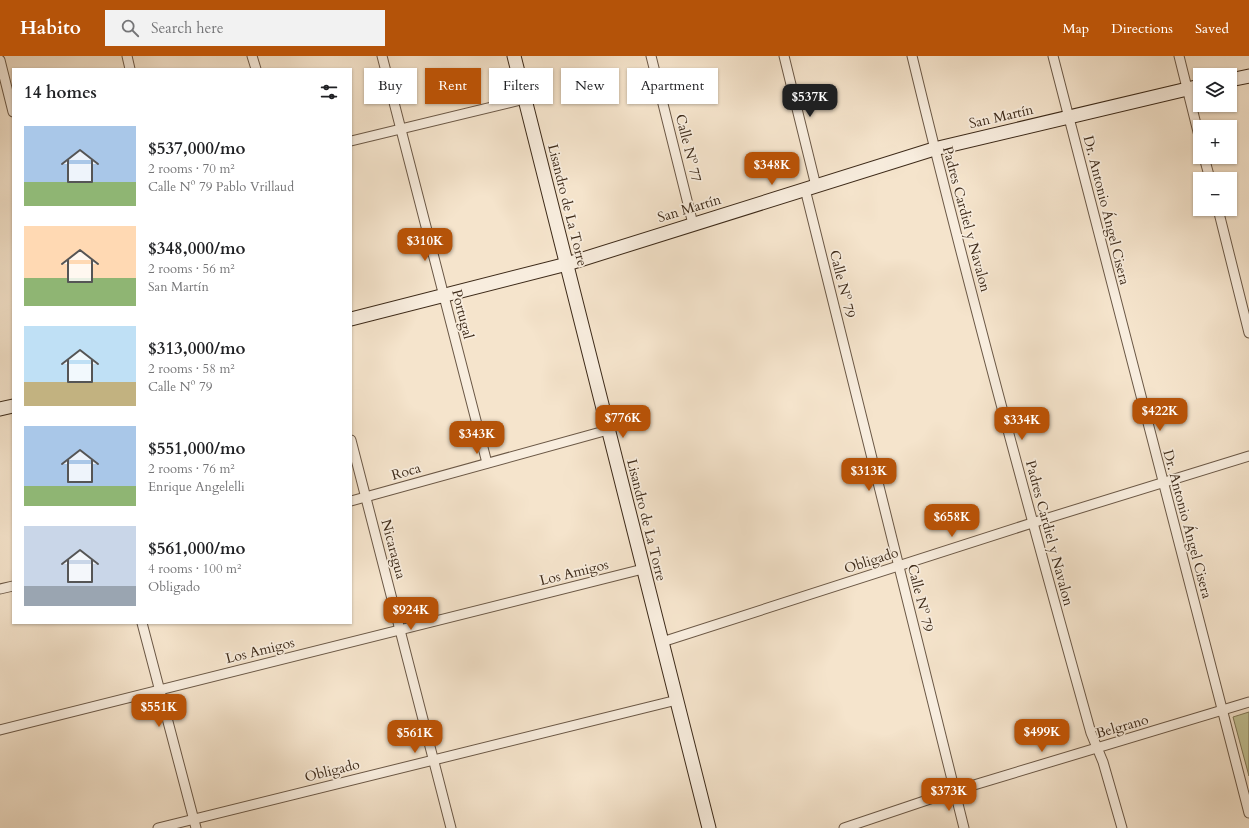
<!DOCTYPE html>
<meta charset="utf-8">
<style>
:root{--surface:#fff;--page:#f2f2f2;--text:#202124;--muted:#757577;--accent:#b45309}
body{margin:0;font-family:Cardo,serif;background:var(--page);color:var(--text);height:100vh;display:flex;flex-direction:column;font-size:15px;white-space:nowrap}
*{box-sizing:border-box;margin:0}
p{font-size:13px;color:var(--muted)}
.icon{flex:none;width:22px;height:22px;fill:none;stroke:currentColor;stroke-width:2;stroke-linecap:round;stroke-linejoin:round}
.map{position:relative;flex:1;overflow:hidden}
.details{position:absolute;left:12px;top:12px;width:340px;height:556px;display:flex;flex-direction:column;background:var(--surface);border-radius:0px;box-shadow:0 1px 3px #0004}
.details>*{flex:none}
.guide{position:absolute;left:364px;top:12px;width:380px;height:36px;display:flex;gap:8px}
.controls{position:absolute;left:1193px;top:12px;display:grid;gap:8px}
.controls a{display:grid;place-items:center;width:44px;height:44px;border-radius:0px;background:var(--surface);box-shadow:0 1px 3px #0004;font-size:20px}
.price{position:absolute;translate:-50% -34px;padding:0 9px;border-radius:8px;background:var(--accent);color:#fff;font-size:13px;line-height:26px;filter:drop-shadow(0 1px 2px #0008)}
.price::after{content:'';position:absolute;left:50%;top:24px;width:12px;height:9px;margin-left:-6px;background:inherit;clip-path:polygon(0 0,100% 0,50% 100%)}
.price.current{background:#222;color:#fff}
ul{padding:0;list-style:none}
li{display:flex;align-items:center;gap:12px;height:100px;padding:0 12px}
li span{display:grid;place-items:center;flex:none;width:112px;height:80px;border-radius:0px;color:#555}
li>.icon{margin-inline-start:auto}
span .icon{width:48px;height:48px;fill:#fffc;stroke-width:1}
li b{font-size:17px}
h2{display:flex;justify-content:space-between;align-items:center;height:48px;padding:0 12px;font-size:17px}
.pill{padding:0 14px;border-radius:0px;background:var(--surface);box-shadow:0 1px 3px #0004;font-size:14px;line-height:36px}
.pill.current{background:var(--accent);color:#fff}
header{display:flex;align-items:center;gap:24px;box-sizing:border-box;height:56px;padding:0 20px;background:var(--accent);color:#fff}
header strong{font-size:19px}
nav{display:flex;gap:22px;margin-inline-start:auto;font-size:14px}
.search{width:280px;height:36px;background:var(--page);display:flex;align-items:center;gap:10px;box-sizing:border-box;padding:0 14px;border-radius:0px;color:var(--muted);font-size:15px}
.map>svg:first-child{display:block}
.green{fill:#c1c294;stroke:#7f7656}
.lines{fill:none;stroke-linecap:round;stroke-linejoin:round}
.street-casing{stroke:#6b5846;stroke-width:11}
.secondary-casing{stroke:#3d2a19;stroke-width:15}
.street{stroke:#f8edde;stroke-width:9}
.secondary{stroke:#f8edde;stroke-width:13}
.labels{text-anchor:middle;stroke-width:3.5;stroke-linejoin:round;paint-order:stroke}
.street-label{font-size:14px;fill:#3d2a19;stroke:#f8edde}
</style>
<header>
<strong>Habito</strong>
<div class="search"><svg class="icon" aria-label="search" viewBox="0 0 24 24"><circle cx="10" cy="10" r="6"/><path d="M15 15l6 6"/></svg>Search here</div>
<nav><a>Map</a><a>Directions</a><a>Saved</a></nav>
</header>
<div class="map">
<svg width="1249" height="772" viewBox="0 0 1249 772">
<rect width="100%" height="100%" fill="#f5e4cc"/>
<filter id="stains"><feTurbulence type="fractalNoise" baseFrequency=".005" numOctaves="4"/><feColorMatrix values="0 0 0 0 .2 0 0 0 0 .09 0 0 0 0 .02 0 0 0 .5 -.17"/></filter>
<radialGradient id="worn" r=".72"><stop offset=".6" stop-color="#630" stop-opacity="0"/><stop offset="1" stop-color="#630" stop-opacity=".3"/></radialGradient>
<path class="green" d="M1249 656V720L1233 661Z"/>
<g class="lines">
<defs>
<g id="street">
<path d="M127 0 130 13"/>
<path d="M252 0 256 13"/>
<path d="M382 0 487 407"/>
<path d="M651 0 693 168"/>
<path d="M784 0 816 130"/>
<path d="M912 0C967 227 1028 452 1091 677L1103 706 1122 772"/>
<path d="M1053 0 1249 757"/>
<path d="M1179 0 1200 84"/>
<path d="M0 4 13 56"/>
<path d="M351 85 525 43"/>
<path d="M1204 101 1210 123"/>
<path d="M805 133 964 772"/>
<path d="M1218 153 1249 277"/>
<path d="M351 384 451 772"/>
<path d="M351 445 608 374"/>
<path d="M0 533 13 530"/>
<path d="M142 567 196 772"/>
<path d="M662 586 1032 467 1249 400"/>
<path d="M0 674 643 513"/>
<path d="M158 772 677 644"/>
<path d="M844 772 954 735 1249 646"/>
</g>
<g id="secondary">
<path d="M514 0 709 772"/>
<path d="M1230 24 1249 20"/>
<path d="M351 263 567 208 934 93 1200 30"/>
<path d="M0 353 13 350"/>
</g>
</defs>
<use href="#street" class="street-casing"/>
<use href="#secondary" class="secondary-casing"/>
<use href="#street" class="street"/>
<use href="#secondary" class="secondary"/>
</g>
<g class="labels">
<g class="street-label">
<text transform="translate(1001 60) rotate(-13)" y="5">San Martín</text>
<text transform="translate(689 92) rotate(76)" y="5">Calle Nº 77</text>
<text transform="translate(568 149) rotate(76)" y="5">Lisandro de La Torre</text>
<text transform="translate(689 152) rotate(-17)" y="5">San Martín</text>
<text transform="translate(1107 154) rotate(76)" y="5">Dr. Antonio Ángel Cisera</text>
<text transform="translate(967 163) rotate(75)" y="5">Padres Cardiel y Navalon</text>
<text transform="translate(843 228) rotate(76)" y="5">Calle Nº 79</text>
<text transform="translate(463 258) rotate(76)" y="5">Portugal</text>
<text transform="translate(406 415) rotate(-16)" y="5">Roca</text>
<text transform="translate(647 464) rotate(76)" y="5">Lisandro de La Torre</text>
<text transform="translate(1188 468) rotate(75)" y="5">Dr. Antonio Ángel Cisera</text>
<text transform="translate(1050 477) rotate(75)" y="5">Padres Cardiel y Navalon</text>
<text transform="translate(394 493) rotate(75)" y="5">Nicaragua</text>
<text transform="translate(871 504) rotate(-18)" y="5">Obligado</text>
<text transform="translate(574 516) rotate(-14)" y="5">Los Amigos</text>
<text transform="translate(921 542) rotate(76)" y="5">Calle Nº 79</text>
<text transform="translate(260 594) rotate(-14)" y="5">Los Amigos</text>
<text transform="translate(1122 670) rotate(-16)" y="5">Belgrano</text>
<text transform="translate(332 714) rotate(-14)" y="5">Obligado</text>
</g>
</g>
<rect width="100%" height="100%" filter="url(#stains)"/>
<rect width="100%" height="100%" fill="url(#worn)"/>
</svg>
<div class="controls">
<a><svg class="icon" aria-label="layers" viewBox="0 0 24 24"><path d="M12 4l9 5-9 5-9-5zM3 14l9 5 9-5"/></svg></a>
<a>+</a>
<a>−</a>
</div>
<b class="price current" style="left:810px;top:62px">$537K</b>
<b class="price" style="left:772px;top:130px">$348K</b>
<b class="price" style="left:425px;top:206px">$310K</b>
<b class="price" style="left:1160px;top:376px">$422K</b>
<b class="price" style="left:623px;top:383px">$776K</b>
<b class="price" style="left:1022px;top:385px">$334K</b>
<b class="price" style="left:477px;top:399px">$343K</b>
<b class="price" style="left:869px;top:436px">$313K</b>
<b class="price" style="left:952px;top:482px">$658K</b>
<b class="price" style="left:411px;top:575px">$924K</b>
<b class="price" style="left:159px;top:672px">$551K</b>
<b class="price" style="left:1042px;top:697px">$499K</b>
<b class="price" style="left:415px;top:698px">$561K</b>
<b class="price" style="left:949px;top:756px">$373K</b>
<div class="guide">
<a class="pill">Buy</a>
<a class="pill current">Rent</a>
<a class="pill">Filters</a>
<a class="pill">New</a>
<a class="pill">Apartment</a>
</div>
<section class="details">
<h2>14 homes<svg class="icon" aria-label="filters" viewBox="0 0 24 24"><path d="M4 7h16M4 17h16"/><circle cx="9" cy="7" r="2"/><circle cx="15" cy="17" r="2"/></svg></h2>
<ul>
<li><span style="background:linear-gradient(#a9c7e8 70%,#8fb573 0)"><svg class="icon" aria-label="home" viewBox="0 0 24 24"><path d="M3 11l9-7 9 7M6 9v11h12V9"/></svg></span><div><b>$537,000/mo</b><p>2 rooms · 70 m²</p><p>Calle Nº 79 Pablo Vrillaud</p></div></li>
<li><span style="background:linear-gradient(#ffd9b3 65%,#8fb573 0)"><svg class="icon" aria-label="home" viewBox="0 0 24 24"><path d="M3 11l9-7 9 7M6 9v11h12V9"/></svg></span><div><b>$348,000/mo</b><p>2 rooms · 56 m²</p><p>San Martín</p></div></li>
<li><span style="background:linear-gradient(#bfe0f5 70%,#c2b280 0)"><svg class="icon" aria-label="home" viewBox="0 0 24 24"><path d="M3 11l9-7 9 7M6 9v11h12V9"/></svg></span><div><b>$313,000/mo</b><p>2 rooms · 58 m²</p><p>Calle Nº 79</p></div></li>
<li><span style="background:linear-gradient(#a9c7e8 75%,#8fb573 0)"><svg class="icon" aria-label="home" viewBox="0 0 24 24"><path d="M3 11l9-7 9 7M6 9v11h12V9"/></svg></span><div><b>$551,000/mo</b><p>2 rooms · 76 m²</p><p>Enrique Angelelli</p></div></li>
<li><span style="background:linear-gradient(#c9d6e8 75%,#9aa5b1 0)"><svg class="icon" aria-label="home" viewBox="0 0 24 24"><path d="M3 11l9-7 9 7M6 9v11h12V9"/></svg></span><div><b>$561,000/mo</b><p>4 rooms · 100 m²</p><p>Obligado</p></div></li>
</ul>
</section>
</div>
